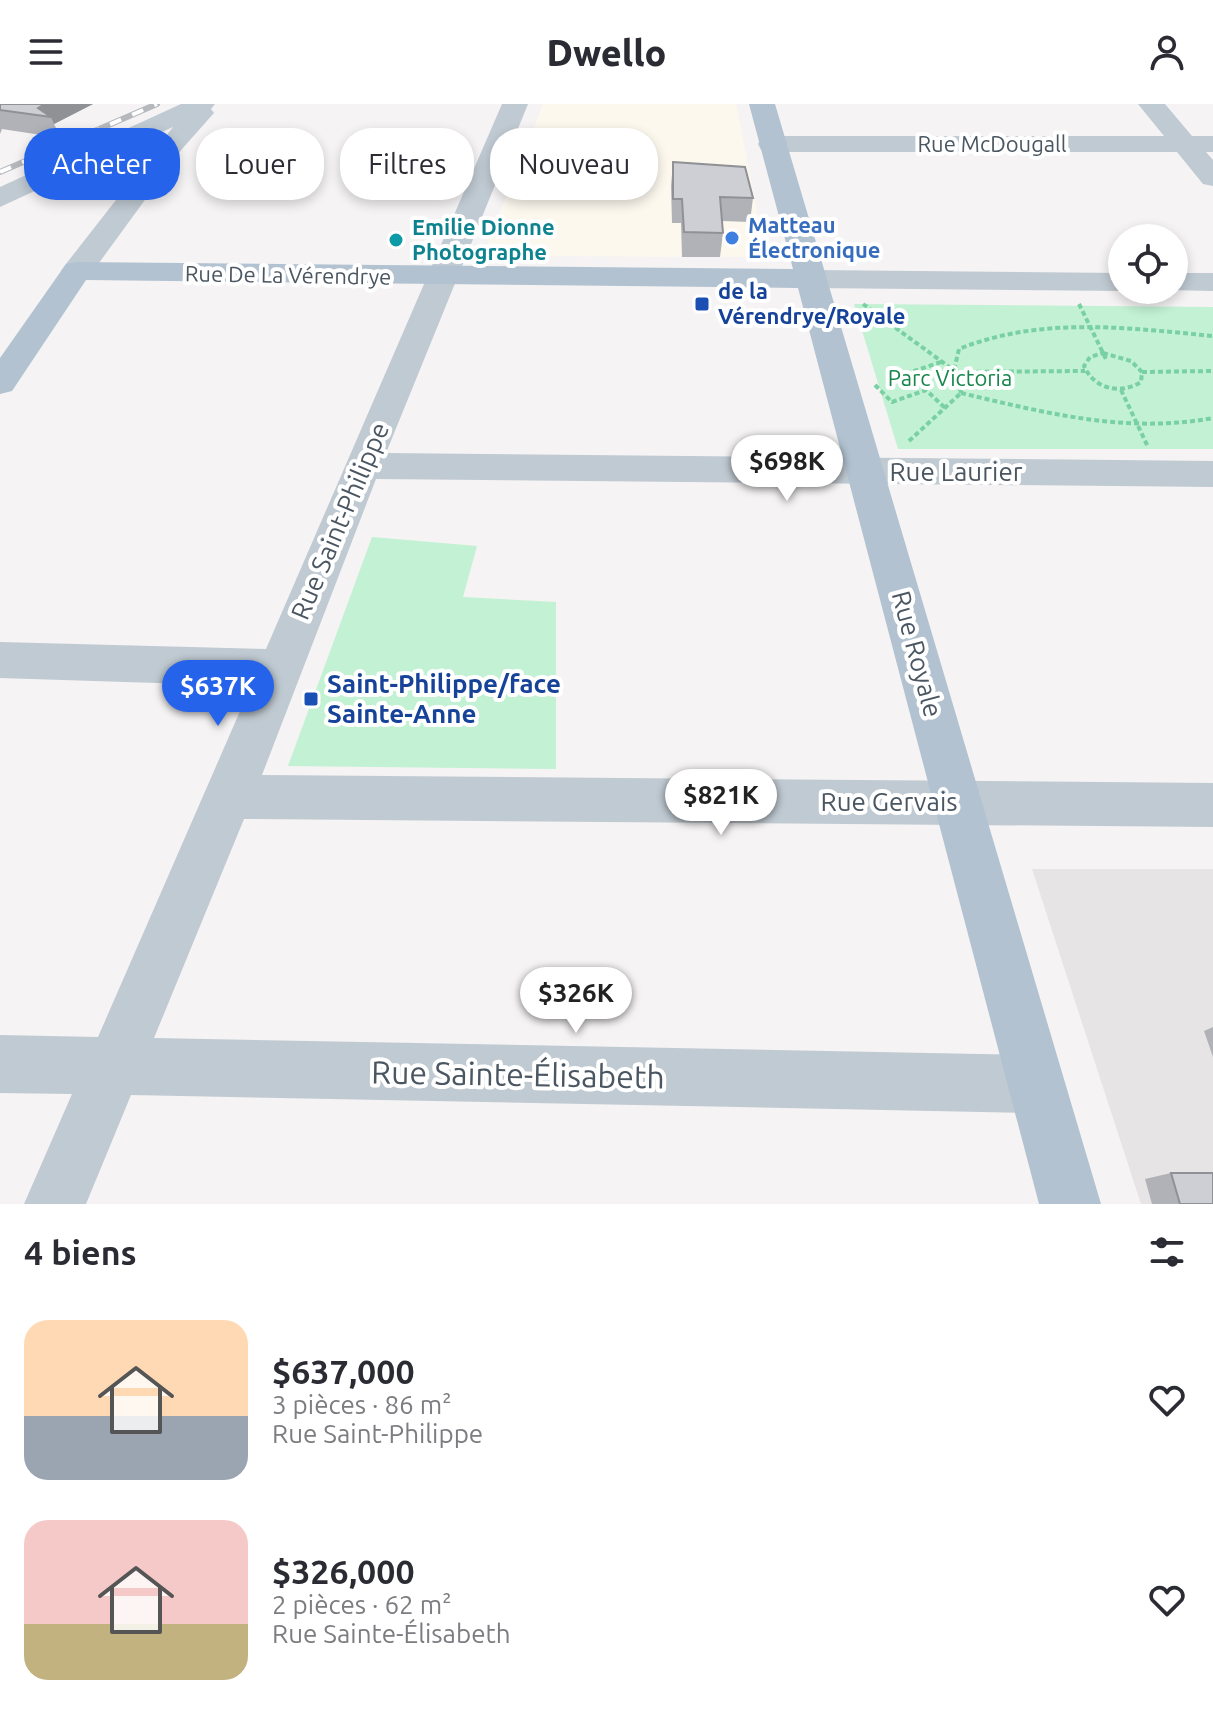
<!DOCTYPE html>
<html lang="fr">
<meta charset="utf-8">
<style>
:root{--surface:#fff;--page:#f2f2f3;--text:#2b2b33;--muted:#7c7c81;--accent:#2563eb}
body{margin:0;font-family:Ubuntu,sans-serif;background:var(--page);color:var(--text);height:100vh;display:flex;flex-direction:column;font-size:30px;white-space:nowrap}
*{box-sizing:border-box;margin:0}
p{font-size:26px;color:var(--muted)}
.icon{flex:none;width:44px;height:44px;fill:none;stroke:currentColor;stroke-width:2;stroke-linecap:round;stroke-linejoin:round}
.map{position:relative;height:1100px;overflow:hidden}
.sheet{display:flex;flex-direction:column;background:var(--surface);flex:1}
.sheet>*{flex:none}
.hud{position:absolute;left:24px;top:24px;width:800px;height:72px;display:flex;gap:16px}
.controls{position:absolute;left:1108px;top:120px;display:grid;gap:16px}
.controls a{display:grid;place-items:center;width:80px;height:80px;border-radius:50%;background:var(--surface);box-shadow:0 4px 12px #0003;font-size:40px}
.price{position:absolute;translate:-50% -68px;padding:0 18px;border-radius:28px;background:#fff;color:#222;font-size:26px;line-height:52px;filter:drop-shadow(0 2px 4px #0008)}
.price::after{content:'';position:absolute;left:50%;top:48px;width:24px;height:18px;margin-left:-12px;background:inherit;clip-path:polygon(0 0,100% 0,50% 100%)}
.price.on{background:var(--accent);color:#fff}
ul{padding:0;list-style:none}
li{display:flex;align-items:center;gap:24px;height:200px;padding:0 24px}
li span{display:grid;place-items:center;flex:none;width:224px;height:160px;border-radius:24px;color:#555}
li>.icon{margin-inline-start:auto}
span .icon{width:96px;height:96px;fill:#fffc;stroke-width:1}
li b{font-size:34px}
h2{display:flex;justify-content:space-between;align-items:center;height:96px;padding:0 24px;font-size:34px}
.pill{padding:0 28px;border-radius:32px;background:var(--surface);box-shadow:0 4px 12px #0003;font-size:28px;line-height:72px}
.pill.on{background:var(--accent);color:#fff}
header{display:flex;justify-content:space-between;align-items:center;height:104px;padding:0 24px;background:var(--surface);font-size:36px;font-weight:800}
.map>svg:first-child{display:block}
.commercial{fill:#fdf8ee}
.education{fill:#e6e4e5}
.green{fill:#c2f1d3}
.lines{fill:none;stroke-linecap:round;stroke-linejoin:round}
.path{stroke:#79d0a3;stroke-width:4;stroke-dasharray:5 3;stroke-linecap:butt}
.minor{fill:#c0cad2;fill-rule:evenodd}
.major{fill:#b2c2d1;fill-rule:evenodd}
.rail-casing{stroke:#b5b8bd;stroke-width:6}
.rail{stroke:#fff;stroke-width:4;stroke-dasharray:12;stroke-linecap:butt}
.wall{fill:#b0b2b7}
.shaded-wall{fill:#909195}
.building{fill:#cdcfd5;stroke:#909195;stroke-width:2}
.shop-dot{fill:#3f7fe0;stroke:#fff;stroke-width:3}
.culture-dot{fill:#0f9aa8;stroke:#fff;stroke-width:3}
.transit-dot{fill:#1a4fb4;stroke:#fff;stroke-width:3}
.labels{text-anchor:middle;stroke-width:8;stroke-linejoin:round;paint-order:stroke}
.far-street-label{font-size:22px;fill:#4a5661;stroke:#fff}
.far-shop-label{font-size:22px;font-weight:bold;fill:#366cbe;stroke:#fff;text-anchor:start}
.far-culture-label{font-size:22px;font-weight:bold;fill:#0d838f;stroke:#fff;text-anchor:start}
.far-transit-label{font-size:22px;font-weight:bold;fill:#164399;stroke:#fff;text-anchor:start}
.far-park-label{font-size:22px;fill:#16864b;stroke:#fff}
.street-label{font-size:26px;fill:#4a5661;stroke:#fff}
.transit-label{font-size:26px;font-weight:bold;fill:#164399;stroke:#fff;text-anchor:start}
.near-street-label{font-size:32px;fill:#4a5661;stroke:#fff}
</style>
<header><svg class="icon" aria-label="menu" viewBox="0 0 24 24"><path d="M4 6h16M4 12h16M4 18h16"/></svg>Dwello<svg class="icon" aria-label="person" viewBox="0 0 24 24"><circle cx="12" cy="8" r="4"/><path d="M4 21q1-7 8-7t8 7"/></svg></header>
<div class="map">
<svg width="1213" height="1100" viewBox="0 0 1213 1100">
<rect width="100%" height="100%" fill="#f5f3f3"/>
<path class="commercial" d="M543 0H736L766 153 483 152Z"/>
<path class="education" d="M1032 765H1213V1100H1141Z"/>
<g class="green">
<path d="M854 200 1213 203V345H898Z"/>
<path d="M372 433 477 442 463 493 556 498V665L288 662Z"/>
</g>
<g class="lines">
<g class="path">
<path d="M863 200 956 268 1085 267"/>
<path d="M1079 200 1107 257"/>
<path d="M1103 249 1131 257 1142 268 1141 278C1120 291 1094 285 1084 262L1090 253Z"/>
<path d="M941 258 908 269 945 304"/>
<path d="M1142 268 1213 267"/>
<path d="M875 281 892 298 926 286"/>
<path d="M1121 286 1148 343"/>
<path d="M961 289 955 262 959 245C1041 212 1128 224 1213 232"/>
<path d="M961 289C1046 309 1126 330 1213 314"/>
<path d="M909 337 961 289"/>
</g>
<g class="minor">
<path d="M181 0H215L211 5 214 9 182 45 88 174H66L61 167 66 160 173 23 0 103V83Z"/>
<path d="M502 0H528L386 349 1213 357V383L376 375 262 671 1213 679V723L244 715 154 934 1036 951 1057 959 1065 980 1057 1001 1036 1009 131 991 86 1100H24L72 990 0 989V931L98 933 251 582 0 574V538L266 545Z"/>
<path d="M1138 0H1165L1192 32H1213V48H1206L1213 56V82L1203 80 1177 48H771L761 46 758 40 761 34 771 32H1164Z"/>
<path d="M812 166 1122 169V186H1128L1122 187 812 184 801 182 796 175 801 168Z"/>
<path d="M1174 169H1213V187L1168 186H1174Z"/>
</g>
<path class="major" d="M749 0H775L1101 1100H1039L798 184 86 176 12 287 0 290V254L66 160 77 158 793 165Z"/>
<defs>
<path id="rail" d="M0 68 157 0"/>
</defs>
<use href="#rail" class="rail-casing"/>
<use href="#rail" class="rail"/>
</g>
<g class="wall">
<path d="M0 0H93L54 20 61 34 2 25 0 30Z"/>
<path d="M673 58 753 94 750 118 722 117 723 129 720 153H682L681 119H672L671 82Z"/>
<path d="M1213 923V953L1204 927Z"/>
<path d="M1171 1069 1213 1100H1152L1145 1075Z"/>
</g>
<path class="shaded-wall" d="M45 0H93L54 20 51 13 38 4Z"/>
<g class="building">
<path d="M0 0H45L38 4 51 13 0 6Z"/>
<path d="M673 58 745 63 753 94 720 93 723 129 684 128 682 95H673Z"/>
<path d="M1171 1069H1213V1100H1180Z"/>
</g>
<circle class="shop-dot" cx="732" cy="134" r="8"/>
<circle class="culture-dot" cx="396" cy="136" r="8"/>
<g class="transit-dot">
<rect x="694" y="192" width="16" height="16" rx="4"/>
<rect x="303" y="587" width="16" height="16" rx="4"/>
</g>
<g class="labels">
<g class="far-street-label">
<text x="992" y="48">Rue McDougall</text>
<text transform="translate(288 171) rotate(1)" y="8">Rue De La Vérendrye</text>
</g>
<g class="far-shop-label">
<text x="748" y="129">Matteau<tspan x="748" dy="25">Électronique</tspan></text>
</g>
<g class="far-culture-label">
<text x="412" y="131">Emilie Dionne<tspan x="412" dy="25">Photographe</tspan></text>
</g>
<g class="far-transit-label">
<text x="718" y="195">de la<tspan x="718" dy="25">Vérendrye/Royale</tspan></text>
</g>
<g class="far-park-label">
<text x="950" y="282">Parc Victoria</text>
</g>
<g class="street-label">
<text x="956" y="377">Rue Laurier</text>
<text transform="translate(340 417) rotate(-67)" y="9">Rue Saint-Philippe</text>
<text transform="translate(917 550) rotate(75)" y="9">Rue Royale</text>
<text x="889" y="707">Rue Gervais</text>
</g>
<g class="transit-label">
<text x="327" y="589">Saint-Philippe/face<tspan x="327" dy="30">Sainte-Anne</tspan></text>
</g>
<g class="near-street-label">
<text transform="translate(518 971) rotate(1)" y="11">Rue Sainte-Élisabeth</text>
</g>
</g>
</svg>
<div class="controls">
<a><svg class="icon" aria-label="locate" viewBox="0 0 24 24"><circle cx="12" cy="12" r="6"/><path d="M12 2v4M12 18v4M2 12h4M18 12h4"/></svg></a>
</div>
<b class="price" style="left:787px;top:399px">$698K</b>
<b class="price on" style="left:218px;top:624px">$637K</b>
<b class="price" style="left:721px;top:733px">$821K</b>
<b class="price" style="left:576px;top:931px">$326K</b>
<div class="hud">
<a class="pill on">Acheter</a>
<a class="pill">Louer</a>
<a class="pill">Filtres</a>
<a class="pill">Nouveau</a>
</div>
</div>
<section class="sheet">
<h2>4 biens<svg class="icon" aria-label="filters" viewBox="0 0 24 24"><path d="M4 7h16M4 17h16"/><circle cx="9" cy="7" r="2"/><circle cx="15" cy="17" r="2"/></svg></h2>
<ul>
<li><span style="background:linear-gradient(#ffd9b3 60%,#9aa5b1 0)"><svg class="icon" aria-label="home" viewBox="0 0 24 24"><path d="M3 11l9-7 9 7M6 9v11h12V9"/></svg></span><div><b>$637,000</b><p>3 pièces · 86 m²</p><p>Rue Saint-Philippe</p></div><svg class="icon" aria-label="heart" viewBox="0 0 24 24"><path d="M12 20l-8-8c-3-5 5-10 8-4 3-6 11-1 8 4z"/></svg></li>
<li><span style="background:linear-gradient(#f6c9c9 65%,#c2b280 0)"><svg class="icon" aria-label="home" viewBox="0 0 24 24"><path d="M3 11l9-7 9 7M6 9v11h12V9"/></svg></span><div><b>$326,000</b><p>2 pièces · 62 m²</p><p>Rue Sainte-Élisabeth</p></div><svg class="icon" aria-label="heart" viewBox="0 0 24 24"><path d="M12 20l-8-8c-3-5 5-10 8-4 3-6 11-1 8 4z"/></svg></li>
</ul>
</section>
